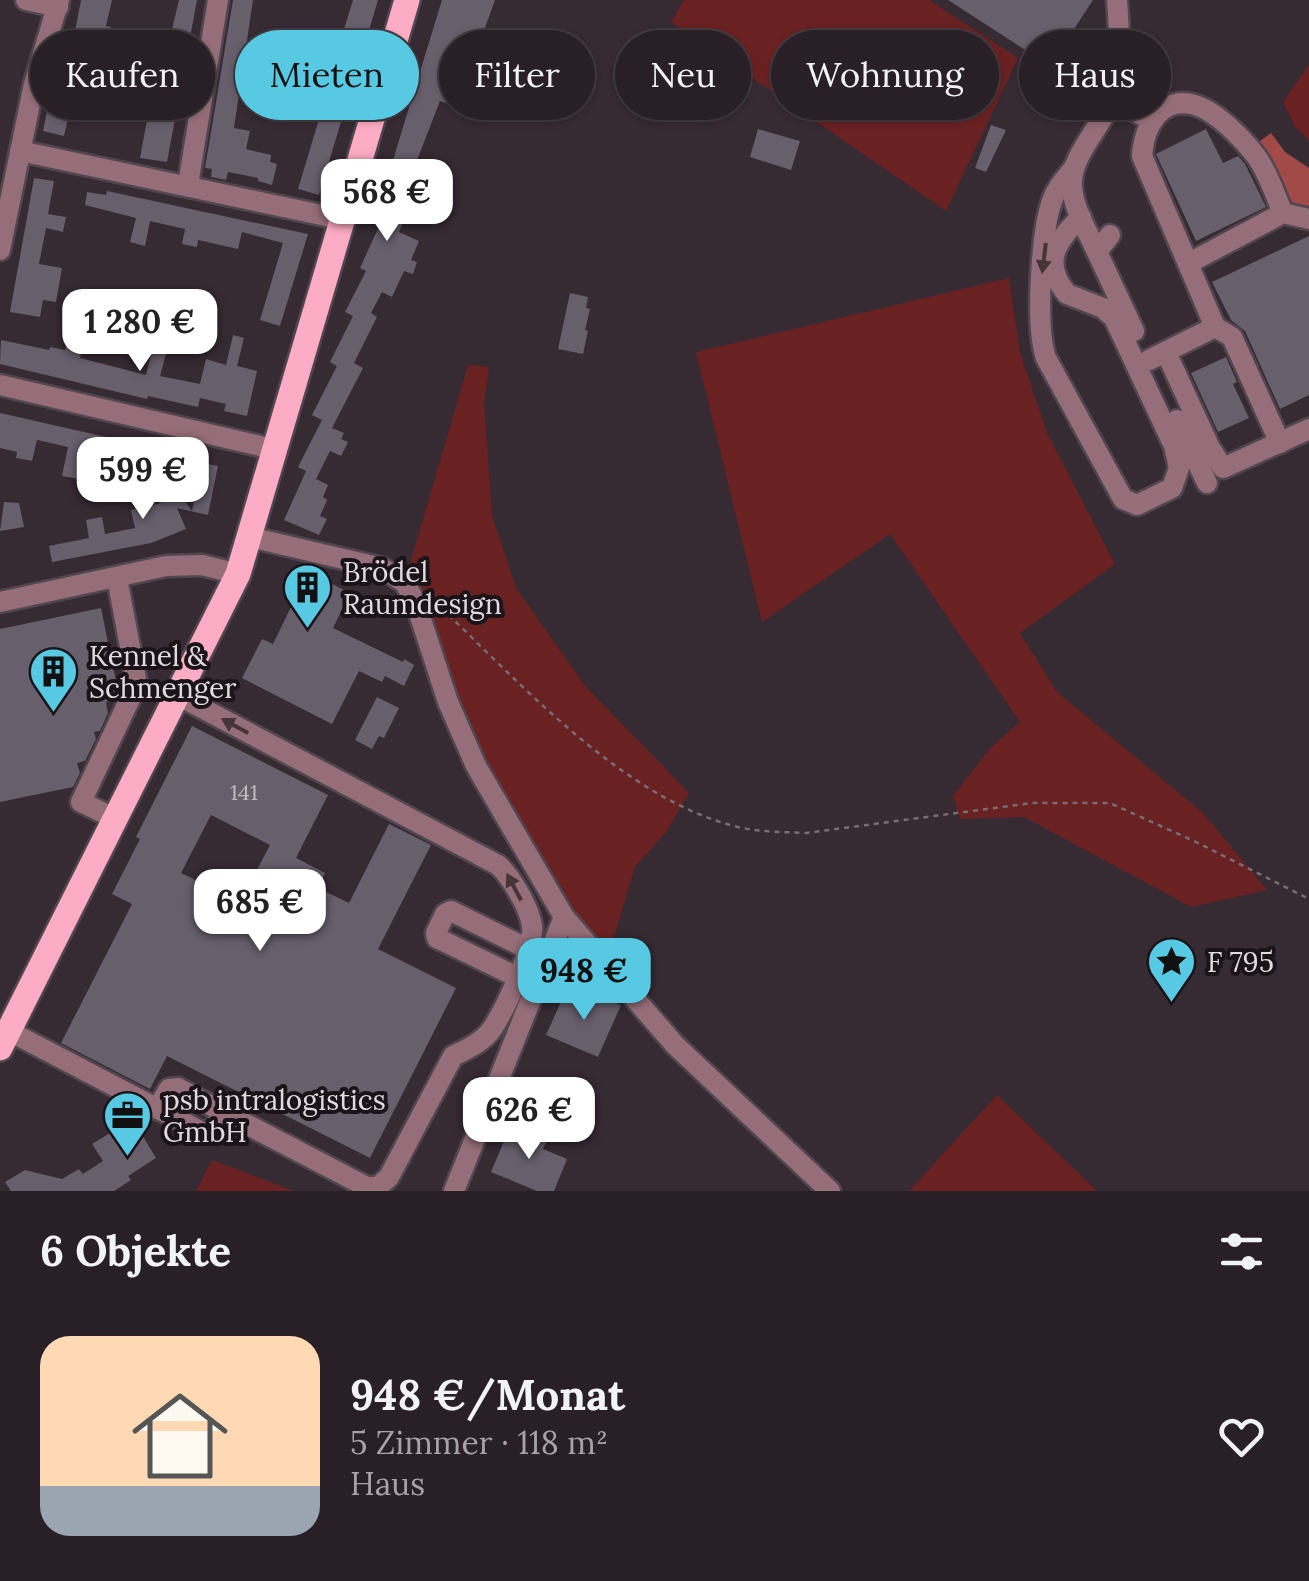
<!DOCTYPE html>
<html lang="de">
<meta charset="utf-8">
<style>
:root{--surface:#282026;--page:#342d32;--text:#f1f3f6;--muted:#a5a3a7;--line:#443e43;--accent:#58c9e3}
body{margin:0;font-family:Lora,serif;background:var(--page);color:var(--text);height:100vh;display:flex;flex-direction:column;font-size:38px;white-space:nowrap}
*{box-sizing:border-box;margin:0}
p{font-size:32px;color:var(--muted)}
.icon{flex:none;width:55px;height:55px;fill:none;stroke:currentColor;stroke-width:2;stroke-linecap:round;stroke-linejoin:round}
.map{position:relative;height:1191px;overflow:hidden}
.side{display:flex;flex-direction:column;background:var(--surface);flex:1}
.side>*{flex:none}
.guide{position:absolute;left:30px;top:30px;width:1250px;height:90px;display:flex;gap:20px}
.price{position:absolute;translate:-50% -85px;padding:0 22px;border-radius:20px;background:#fff;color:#222;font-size:32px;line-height:65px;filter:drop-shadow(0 2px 5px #0008)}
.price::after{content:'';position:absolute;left:50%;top:60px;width:30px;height:22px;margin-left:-15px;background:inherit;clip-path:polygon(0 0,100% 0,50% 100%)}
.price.active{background:var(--accent);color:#111}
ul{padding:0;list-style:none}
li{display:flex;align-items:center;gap:30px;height:250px;padding:0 40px}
li span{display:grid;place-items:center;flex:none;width:280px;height:200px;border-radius:30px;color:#555}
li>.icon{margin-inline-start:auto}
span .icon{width:120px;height:120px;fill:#fffc;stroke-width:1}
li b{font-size:42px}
h2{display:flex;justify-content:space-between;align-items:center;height:120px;padding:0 40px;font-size:42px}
.chip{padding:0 35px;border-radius:45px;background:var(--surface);box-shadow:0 2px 8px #0004,0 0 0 2px var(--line);font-size:35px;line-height:90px}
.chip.active{background:var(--accent);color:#111}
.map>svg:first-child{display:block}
.green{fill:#6a2122}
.forest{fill:#a24a48}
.building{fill:#675f6c;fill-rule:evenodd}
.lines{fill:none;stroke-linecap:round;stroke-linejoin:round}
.minor-casing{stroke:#51464f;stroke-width:25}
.major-casing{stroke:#51464f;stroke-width:30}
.path{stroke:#776d75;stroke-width:2.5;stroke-dasharray:5 5;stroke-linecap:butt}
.minor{stroke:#956e79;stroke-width:20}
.major{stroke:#fdacc5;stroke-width:25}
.oneway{fill:#45343a}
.labels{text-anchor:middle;stroke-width:8;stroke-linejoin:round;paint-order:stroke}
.number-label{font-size:22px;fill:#c2bac2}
.poi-label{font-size:28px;fill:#e1d9df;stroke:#1a1418;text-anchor:start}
</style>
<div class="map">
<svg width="1309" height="1191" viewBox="0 0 1309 1191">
<rect width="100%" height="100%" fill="#362a33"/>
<g class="green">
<path d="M684 0H929L1018 58 946 211 671 22Z"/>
<path d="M1309 64V141L1295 126 1283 102Z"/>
<path d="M1009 278 1020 353 1047 433 1115 564 1020 633 1057 692 1203 813 1267 890 1191 907 1024 817 960 819 953 796 991 747 1020 722 890 534 762 622 696 352Z"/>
<path d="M468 365 489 367 484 402 492 516 516 588 586 687 689 793 666 832 635 867 609 953 581 927 502 798 403 588Z"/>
<path d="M997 1095 1097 1191H909Z"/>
<path d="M212 1160 294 1191H196Z"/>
</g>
<path class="forest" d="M1271 133 1285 152 1309 168V206L1289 203 1256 144Z"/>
<g class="building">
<path d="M81 0H112L106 26 111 27 104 64 89 61 81 103 72 101 64 136 43 131 50 97 70 101 67 100 72 79 66 78Z"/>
<path d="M179 0H197L167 162 140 158 147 120 139 118 142 100 158 103 165 67 152 65 156 39 169 42Z"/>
<path d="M233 0H253L234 128 250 131 246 149 271 155 270 162 277 164 272 185 258 181V178L228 172 226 180 211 177 212 169 205 168Z"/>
<path d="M353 0H378L354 81 331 74 332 69 300 60 304 45 336 55Z"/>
<path d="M442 0H495L472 64 448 57 438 87 463 94 459 107 440 101 405 191 409 192 400 212 406 215 399 232 419 241 411 260 417 262 413 274 404 271 392 297 382 292 371 313 377 317 354 363 363 368 332 428 344 433 341 439 348 442 341 456 330 451 316 479 328 485 323 497 327 500 320 516 327 519 319 535 284 520 306 471 298 467 322 420 312 415 337 366 330 362 353 316 345 312 366 271 360 268 380 224 373 221 393 175 389 173Z"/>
<path d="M948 0H1093L1050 66Z"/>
<path d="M326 96 347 102 319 195 298 189Z"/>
<path d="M991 125 1006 130 986 172 975 168Z"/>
<path d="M758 129 800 141 791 170 750 157Z"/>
<path d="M1206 129 1223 163 1238 156 1245 164 1266 207 1196 241 1156 154Z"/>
<path d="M34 178 54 181 48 214 66 217 63 232 46 228 39 264 62 268 56 302 43 300 40 317 10 312Z"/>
<path d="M107 191 308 234 280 326 260 320 283 243 242 232 238 249 198 240 197 247 182 244 185 229 150 221 145 246 130 242 136 218 85 205 87 192 106 195Z"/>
<path d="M1309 236V395L1280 409 1245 331 1231 320 1212 282Z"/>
<path d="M570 293 588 297 586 308 590 309 585 330 588 331 583 354 558 349Z"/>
<path d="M70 330 85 333 80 358 146 375 153 347 167 350 160 376 200 384 206 359 226 365 233 335 244 338 237 366 257 371 247 416 224 411 226 404 200 398 198 407 148 396 147 399 0 364 1 340 49 350 50 347 65 350Z"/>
<path d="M1226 357 1237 382 1233 384 1249 418 1218 432 1191 373Z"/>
<path d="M0 413 164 450 160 466 127 459 122 483 109 480 114 457 85 450 79 479 62 476 68 447 37 440 32 461 16 458 17 452 0 448Z"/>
<path d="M202 463 218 466 208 515 177 508 186 529 151 543 52 562 49 546 89 538 86 520 102 517 105 534 135 528 131 510 161 503 154 493 171 482 192 511Z"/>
<path d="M4 502 19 503 24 527 0 531Z"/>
<path d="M308 572 350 593 333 628 403 662 404 659 414 665 404 686 385 676 382 682 359 671 332 724 242 678 262 639 273 644Z"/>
<path d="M101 608 118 691 114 700 106 702 108 713 100 731 94 732 96 739 85 761 77 763 80 773 73 787 0 802V629Z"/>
<path d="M377 697 399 708 384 738 379 736 372 749 355 740Z"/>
<path d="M192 726 328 795 296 858 325 873 318 888 349 903 389 824 431 845 378 949 456 988 370 1158 167 1056 150 1089 61 1043 132 904 112 894 140 839 136 837ZM211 815 270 845 247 889 217 874 210 887 181 873Z"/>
<path d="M595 994 621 1005 598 1057 546 1035 564 995 590 1006Z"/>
<path d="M523 1127 548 1138 543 1149 567 1159 554 1191H537L491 1172 507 1134 518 1139Z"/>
<path d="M139 1130 156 1158 128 1176 131 1180 114 1191H11L5 1182 25 1170 62 1179 79 1169 83 1174 103 1161 92 1144 110 1133 117 1144Z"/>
</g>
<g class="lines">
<defs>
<g id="minor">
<path d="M26 0 58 7"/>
<path d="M1112 99 1151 120"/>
<path d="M20 151 345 220"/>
<path d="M1074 168C1066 178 1056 188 1052 201 1041 233 1035 326 1046 358L1123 499 1137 505 1172 488 1179 468 1174 446 1114 318 1103 308 1067 294C1041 263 1056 241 1081 217"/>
<path d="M188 185 218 0"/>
<path d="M1110 235 1097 252 1134 331"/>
<path d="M0 250 34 84 59 0"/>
<path d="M1097 252C1088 232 1073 208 1072 186 1070 156 1101 128 1111 101 1123 69 1119 34 1117 0"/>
<path d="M1189 263 1283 213"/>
<path d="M1215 327 1232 337 1280 443"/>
<path d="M1166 352 1210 448 1223 468 1309 429"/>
<path d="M1149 360 1215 327 1142 156C1144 127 1160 95 1195 105 1216 111 1243 139 1256 156 1268 172 1275 195 1283 213L1309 219"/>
<path d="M0 385 277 450"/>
<path d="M1177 420 1207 483"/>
<path d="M250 537 382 568 405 583 416 604 448 702 476 766 564 917 675 1045 830 1191"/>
<path d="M0 602 166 566 202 565 238 574"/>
<path d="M116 819 81 802 137 684 117 578"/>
<path d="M517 977 437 938 436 933 445 914 451 911 530 950"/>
<path d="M9 1031 204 1133 212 1132 223 1112 367 1187H378L389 1177 453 1056C467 1049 483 1042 492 1029 504 1011 535 947 532 926 530 909 511 876 498 865L179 696"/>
<path d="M157 1109 169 1089 178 1088 223 1112"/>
<path d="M454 1191 564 917"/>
</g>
<path id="major" d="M0 1048 238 574 407 0"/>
</defs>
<use href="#minor" class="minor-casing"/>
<use href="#major" class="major-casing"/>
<path class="path" d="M434 601C518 680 622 799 738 827 760 832 783 832 806 833L1032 803H1110L1196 842 1309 899"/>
<use href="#minor" class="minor"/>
<use href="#major" class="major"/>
</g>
<defs><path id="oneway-solid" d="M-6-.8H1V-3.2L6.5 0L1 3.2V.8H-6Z" transform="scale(2.5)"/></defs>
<g class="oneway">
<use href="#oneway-solid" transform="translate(1044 258) rotate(97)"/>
<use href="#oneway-solid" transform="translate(235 726) rotate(-152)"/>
<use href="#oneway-solid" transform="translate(514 887) rotate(-118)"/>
</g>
<defs>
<symbol id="building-pin" viewBox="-11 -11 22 30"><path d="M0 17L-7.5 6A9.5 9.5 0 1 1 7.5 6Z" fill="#58c9e3" stroke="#1a1418"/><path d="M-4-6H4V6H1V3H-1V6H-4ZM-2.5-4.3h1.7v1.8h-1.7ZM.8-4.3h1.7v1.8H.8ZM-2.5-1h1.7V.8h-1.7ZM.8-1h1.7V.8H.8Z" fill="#111"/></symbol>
<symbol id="sight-pin" viewBox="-11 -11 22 30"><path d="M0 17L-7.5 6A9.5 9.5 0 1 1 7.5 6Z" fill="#58c9e3" stroke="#1a1418"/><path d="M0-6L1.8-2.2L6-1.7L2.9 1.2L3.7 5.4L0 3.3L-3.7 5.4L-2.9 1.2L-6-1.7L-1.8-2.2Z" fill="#111"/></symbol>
<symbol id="office-pin" viewBox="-11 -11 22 30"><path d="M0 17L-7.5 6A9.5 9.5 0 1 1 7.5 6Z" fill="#58c9e3" stroke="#1a1418"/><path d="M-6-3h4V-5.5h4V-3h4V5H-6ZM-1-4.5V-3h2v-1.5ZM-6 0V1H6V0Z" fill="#111"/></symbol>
</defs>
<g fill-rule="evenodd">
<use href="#building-pin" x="280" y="560" width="55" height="75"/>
<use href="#building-pin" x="26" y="644" width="55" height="75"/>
<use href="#sight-pin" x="1144" y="934" width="55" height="75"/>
<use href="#office-pin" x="100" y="1088" width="55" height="75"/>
</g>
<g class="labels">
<g class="number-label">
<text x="244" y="800">141</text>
</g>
<g class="poi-label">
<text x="343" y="582">Brödel<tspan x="343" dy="32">Raumdesign</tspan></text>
<text x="89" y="666">Kennel &amp;<tspan x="89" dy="32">Schmenger</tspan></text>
<text x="1207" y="972">F 795</text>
<text x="163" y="1110">psb intralogistics<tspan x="163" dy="32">GmbH</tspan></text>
</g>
</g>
</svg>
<b class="price" style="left:387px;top:244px">568 €</b>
<b class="price" style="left:140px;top:374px">1 280 €</b>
<b class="price" style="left:143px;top:522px">599 €</b>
<b class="price" style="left:260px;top:954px">685 €</b>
<b class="price active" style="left:584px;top:1023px">948 €</b>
<b class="price" style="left:529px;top:1162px">626 €</b>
<div class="guide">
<a class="chip">Kaufen</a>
<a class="chip active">Mieten</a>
<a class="chip">Filter</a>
<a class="chip">Neu</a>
<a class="chip">Wohnung</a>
<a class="chip">Haus</a>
</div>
</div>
<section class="side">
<h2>6 Objekte<svg class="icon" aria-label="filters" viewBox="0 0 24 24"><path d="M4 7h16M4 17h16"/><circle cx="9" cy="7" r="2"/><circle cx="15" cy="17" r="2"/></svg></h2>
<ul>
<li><span style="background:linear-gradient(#ffd9b3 75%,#9aa5b1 0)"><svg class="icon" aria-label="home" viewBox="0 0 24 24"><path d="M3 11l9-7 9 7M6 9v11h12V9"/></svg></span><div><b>948 €/Monat</b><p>5 Zimmer · 118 m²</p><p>Haus</p></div><svg class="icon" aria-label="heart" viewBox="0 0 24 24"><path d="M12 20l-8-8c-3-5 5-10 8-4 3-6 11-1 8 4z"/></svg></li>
</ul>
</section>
